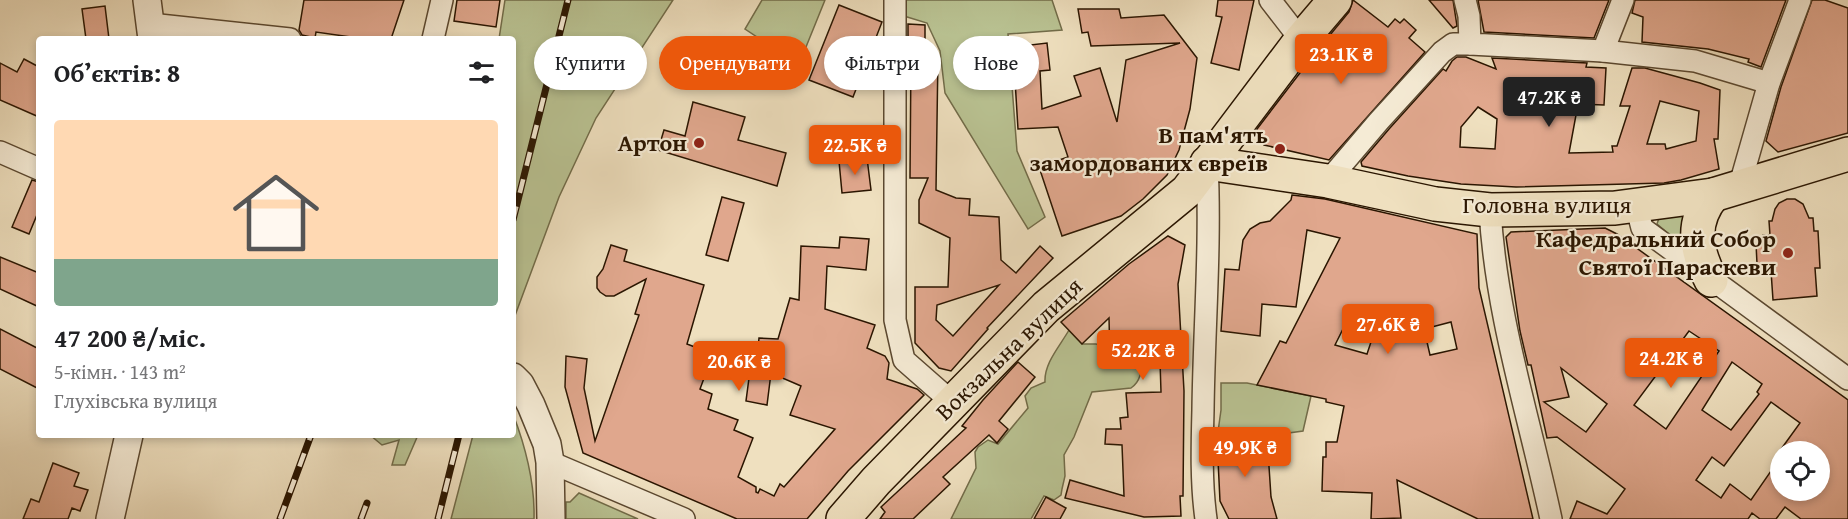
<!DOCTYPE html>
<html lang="uk">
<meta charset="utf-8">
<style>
:root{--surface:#fff;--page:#f6f6f6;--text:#202124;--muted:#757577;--accent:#ea580c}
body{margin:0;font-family:"Gentium Book Plus",serif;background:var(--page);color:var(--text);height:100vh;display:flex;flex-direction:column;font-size:22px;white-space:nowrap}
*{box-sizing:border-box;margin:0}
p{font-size:20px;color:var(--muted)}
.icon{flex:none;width:33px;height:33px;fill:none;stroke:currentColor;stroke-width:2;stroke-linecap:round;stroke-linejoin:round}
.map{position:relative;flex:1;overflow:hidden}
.panel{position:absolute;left:36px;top:36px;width:480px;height:402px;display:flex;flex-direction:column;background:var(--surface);border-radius:6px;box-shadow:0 3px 9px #0003}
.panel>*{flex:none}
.banner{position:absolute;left:534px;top:36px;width:570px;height:54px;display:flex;gap:12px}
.tools{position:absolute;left:1770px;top:441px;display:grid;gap:12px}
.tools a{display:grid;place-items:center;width:60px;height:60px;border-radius:50%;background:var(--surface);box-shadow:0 3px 9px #0003;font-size:30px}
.price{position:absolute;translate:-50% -51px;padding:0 14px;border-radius:6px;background:var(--accent);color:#fff;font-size:20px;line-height:39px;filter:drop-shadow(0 2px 3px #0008)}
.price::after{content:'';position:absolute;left:50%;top:36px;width:18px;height:14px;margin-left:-9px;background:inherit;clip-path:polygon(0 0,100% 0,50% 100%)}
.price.active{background:#222;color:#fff}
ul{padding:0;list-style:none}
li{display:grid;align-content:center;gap:12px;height:318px;padding:0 18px}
li span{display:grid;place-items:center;height:186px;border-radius:6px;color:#555}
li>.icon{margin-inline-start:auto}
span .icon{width:108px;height:108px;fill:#fffc;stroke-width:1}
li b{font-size:26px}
h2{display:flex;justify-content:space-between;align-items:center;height:72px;padding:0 18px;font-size:26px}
.tag{padding:0 21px;border-radius:27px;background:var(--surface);box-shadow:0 3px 9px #0003;font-size:21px;line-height:54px}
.tag.active{background:var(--accent);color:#fff}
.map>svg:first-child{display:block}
.green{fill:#b9c292;stroke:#726c49;stroke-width:1.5}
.building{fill:#e0a78d;stroke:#2a1500;stroke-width:1.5;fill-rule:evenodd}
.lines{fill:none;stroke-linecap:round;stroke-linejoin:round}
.minor-casing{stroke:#5b4830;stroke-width:24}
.tertiary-casing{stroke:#5b4830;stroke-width:30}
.primary-casing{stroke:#2a1500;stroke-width:36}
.minor{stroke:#f5ebd5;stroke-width:21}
.tertiary{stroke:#f5ebd5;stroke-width:27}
.primary{stroke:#efe0bf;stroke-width:33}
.rail-casing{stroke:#2a1500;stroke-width:7}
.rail{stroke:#f5ebd5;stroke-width:4.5;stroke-dasharray:14;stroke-linecap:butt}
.poi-dot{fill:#8f2418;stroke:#f5ebd5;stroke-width:2}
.labels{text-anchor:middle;stroke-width:4.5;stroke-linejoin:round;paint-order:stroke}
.poi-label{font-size:24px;font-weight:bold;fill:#2a1500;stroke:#f5ebd5;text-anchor:end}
.street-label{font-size:24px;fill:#2a1500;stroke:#f5ebd5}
</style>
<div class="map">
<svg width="1848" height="519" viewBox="0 0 1848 519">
<rect width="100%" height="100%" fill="#efe0bf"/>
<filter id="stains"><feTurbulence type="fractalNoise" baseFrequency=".00333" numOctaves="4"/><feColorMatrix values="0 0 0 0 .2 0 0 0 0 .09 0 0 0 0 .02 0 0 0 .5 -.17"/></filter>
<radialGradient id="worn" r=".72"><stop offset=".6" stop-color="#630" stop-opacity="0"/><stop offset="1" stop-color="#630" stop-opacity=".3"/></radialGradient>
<g class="green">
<path d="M505 0H673L596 118 559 197 513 321V39H499Z"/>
<path d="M762 0H825L791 84 774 77 781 53 745 29Z"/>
<path d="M885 0H1052L1062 30 1008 34 1017 151 1045 217 1028 229 945 93 940 51 927 23 904 16Z"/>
<path d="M1688 213 1682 245 1657 224 1659 218Z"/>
<path d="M1069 330 1082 344H1096L1109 348 1110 360H1140C1143 370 1140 382 1131 388L1092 392 1074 437 1064 455 1065 476 1062 489 1061 495 1054 500 1044 496 1031 519H951L976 468 975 452 978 447 988 440 998 444 1028 408 1025 396 1031 388 1045 382C1044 363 1060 346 1069 330Z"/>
<path d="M1221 383H1247L1311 396 1303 431 1267 436 1217 439 1221 410Z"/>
<path d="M513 414C526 448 535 482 534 519H451L473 435H513Z"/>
<path d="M370 435H418L405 465H392L399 440 382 445Z"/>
<path d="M579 493 638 519H566V502H570Z"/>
</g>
<g class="building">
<path d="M304 0H404L391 39H365L316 32 315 38 302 35 299 30Z"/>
<path d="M457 0H500L496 27 454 21Z"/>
<path d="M1218 0H1254L1239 70 1211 63 1222 17 1216 16Z"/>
<path d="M1353 0 1388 27 1395 19 1400 23 1404 19 1416 30 1409 38 1425 52 1329 160 1264 145 1258 139 1257 129 1316 52 1349 12Z"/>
<path d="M1429 0H1453L1457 26 1453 28Z"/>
<path d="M1478 0H1609L1594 38 1484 32Z"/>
<path d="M1635 0H1786L1761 67 1748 62 1749 59 1708 49 1642 42 1643 17 1632 13Z"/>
<path d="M1812 0H1825L1848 8V133L1778 152 1766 141 1781 87Z"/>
<path d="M839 5 882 22 853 97 809 80Z"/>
<path d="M105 6 109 39H86L82 9Z"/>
<path d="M1078 9H1119L1121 18 1164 15 1197 58 1190 109 1179 150 1167 175 1143 199 1121 216 1062 236 1039 167 1068 157 1058 127 1018 129 1013 47 1047 43 1050 70 1040 71 1042 109 1081 96 1074 76 1100 68 1117 122 1126 60 1180 43 1091 46 1088 32 1082 33Z"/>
<path d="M908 24 925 25V53L908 52Z"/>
<path d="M748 45 779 53 775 69 745 61Z"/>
<path d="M682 51 708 66 696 86 670 71Z"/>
<path d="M911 54H938L936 190 956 198 970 199 969 215 999 217 1001 260 1016 273 1040 246 1053 258 987 328 988 329 951 371 939 368 915 343V287H948L950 238 919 223V200L928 178H910ZM999 285 953 336 936 320 937 305Z"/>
<path d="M1457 57H1466L1496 69 1492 58 1587 63 1586 67 1606 68 1604 105 1578 104 1569 153 1613 152 1612 146H1617L1630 106H1620L1632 68H1645L1700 83 1720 90 1718 139H1714L1719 169 1681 180 1664 183 1516 187 1461 184 1408 176 1362 166 1361 162 1389 129 1443 69 1446 71 1452 61ZM1660 101 1699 111 1696 141 1666 149 1665 144H1647ZM1478 107 1497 119 1495 149 1460 147 1461 127Z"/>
<path d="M24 59 39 67V117L0 100V63L17 72Z"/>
<path d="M693 102 745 117 738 140 786 153 777 186 658 150 664 130 685 136Z"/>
<path d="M867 158 871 190 842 193 839 161Z"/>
<path d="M32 180 39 182V210L29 234 12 227Z"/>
<path d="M1292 195 1325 199 1477 234 1479 288 1533 519H1478L1397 480 1401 518 1371 519 1372 493 1322 491 1323 457H1326V442H1337L1344 406 1326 402V399L1257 385 1280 341 1286 343 1340 238 1307 230 1296 307 1262 304 1260 336 1221 331 1225 269 1239 270 1243 240 1250 229 1260 223 1270 221 1291 200ZM1349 317 1375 330 1367 354 1335 345ZM1451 322 1457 349 1430 355 1424 329Z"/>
<path d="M722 197 744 203 728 261 706 255Z"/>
<path d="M1787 199H1795L1803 204 1809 218H1813L1814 231H1818L1820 268H1815L1817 296 1773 300 1771 271H1766L1765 263 1757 264 1756 243 1764 242 1763 235H1770L1769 221H1772L1775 209 1779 203Z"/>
<path d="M1605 228 1617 234 1848 400V519H1801L1785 507 1776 519H1760L1752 513 1748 519H1570L1577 501 1607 514 1625 489 1557 437 1547 438 1531 365H1528L1520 331 1506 237 1511 232ZM1689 331 1719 351 1666 429 1634 405ZM1732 362 1762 384 1757 392 1759 394 1731 430 1702 410ZM1561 368 1607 404 1586 432 1544 402 1569 397ZM1771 402 1800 423 1779 452H1820V490H1780V458L1751 500 1730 484 1721 498 1696 480 1712 457 1724 466Z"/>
<path d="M1168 236 1185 245 1178 284 1184 391 1183 496H1180L1181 516 1144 517 1065 498 1070 480 1124 496 1122 445 1105 444 1106 429H1121L1120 418 1128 417 1126 393 1161 392 1160 361 1143 362 1142 359 1110 360 1109 318 1082 344 1061 322 1129 264Z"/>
<path d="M840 237 869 239 866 270 827 266 825 309 875 325 867 348 885 356 889 363 887 379 917 389 924 395 848 471 807 519H737L583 453 565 387 566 356 587 359 584 388 595 441 639 315 635 314 646 279 614 296H606L600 292 597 288V277L603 269 611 245 627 250 624 261 704 285 687 344 713 354 700 389 712 394 708 409 738 420 734 430 753 438 738 477 756 487V492L758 493 760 489 774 496 780 484 784 487 835 429 790 415 801 386 771 373 767 405 746 401 749 378 755 379 759 338 778 339 790 298 799 300 801 246 839 248Z"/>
<path d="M0 257 39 273V307L0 289Z"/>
<path d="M0 329 39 349V389L0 369Z"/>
<path d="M1018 362 1035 377 999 421 1008 429 997 443 989 435 943 477 950 484 913 519H880L885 512 881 507 966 428 962 426 983 400Z"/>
<path d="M1267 436 1271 497 1277 519H1229L1220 501 1217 439Z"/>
<path d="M53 463 79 473 74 486 88 490 80 511 72 508 68 519H23L31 499 39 502Z"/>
<path d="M1046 497 1066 508 1060 519H1034Z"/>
</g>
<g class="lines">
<defs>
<g id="minor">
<path d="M895 0V320L904 360 953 403"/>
<path d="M1270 0 1301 40"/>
<path d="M1465 0 1469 16 1470 44 1603 51 1695 61 1769 83"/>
<path d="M150 24 290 39"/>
<path d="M433 39 442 0"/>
<path d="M1603 51 1623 0"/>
<path d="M0 152 39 169"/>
<path d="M1328 181 1379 121 1442 52 1453 44H1470"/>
<path d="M1739 188 1769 83 1800 0"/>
<path d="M1636 205 1642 228 1848 379"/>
<path d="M1490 210C1496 316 1529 416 1551 519"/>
<path d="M550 462 684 519"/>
<path d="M1206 519C1201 483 1202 447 1203 410 1204 328 1211 245 1207 163"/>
</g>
<g id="tertiary">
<path d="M147 0 152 39"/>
<path d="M513 377 520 384 531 405 547 444 550 462 551 519"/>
<path d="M110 519 129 435"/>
</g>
<g id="primary">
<path d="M1207 163 1328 181 1435 204 1490 210 1615 208 1713 195 1848 154"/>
<path d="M1711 280C1696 251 1690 223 1713 195"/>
<path d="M843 519 876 481 1046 307 1187 191 1301 40 1335 0"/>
</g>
</defs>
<use href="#minor" class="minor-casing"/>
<use href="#tertiary" class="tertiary-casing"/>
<use href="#primary" class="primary-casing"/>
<use href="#minor" class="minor"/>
<use href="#tertiary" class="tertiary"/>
<use href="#primary" class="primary"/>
<defs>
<g id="rail">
<path d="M513 220 568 0"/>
<path d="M280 519 311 435"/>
<path d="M361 519 367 503"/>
<path d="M438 519 459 435"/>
</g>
</defs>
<use href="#rail" class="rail-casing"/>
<use href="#rail" class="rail"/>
</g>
<g class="poi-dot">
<circle cx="699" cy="143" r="6"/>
<circle cx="1280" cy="149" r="6"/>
<circle cx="1788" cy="253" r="6"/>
</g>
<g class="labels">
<g class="poi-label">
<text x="1268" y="143">В пам'ять<tspan x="1268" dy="28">замордованих євреїв</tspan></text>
<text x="687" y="151">Артон</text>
<text x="1776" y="247">Кафедральний Собор<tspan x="1776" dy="28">Святої Параскеви</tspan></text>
</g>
<g class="street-label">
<text x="1547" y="213">Головна вулиця</text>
<text transform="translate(1009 349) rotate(-44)" y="8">Вокзальна вулиця</text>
</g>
</g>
<rect width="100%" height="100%" filter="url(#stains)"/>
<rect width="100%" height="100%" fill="url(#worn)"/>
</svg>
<div class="tools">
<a><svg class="icon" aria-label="locate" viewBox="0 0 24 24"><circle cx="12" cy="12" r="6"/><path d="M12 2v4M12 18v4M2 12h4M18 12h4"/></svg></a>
</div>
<b class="price" style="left:1341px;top:85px">23.1K ₴</b>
<b class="price active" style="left:1549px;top:128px">47.2K ₴</b>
<b class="price" style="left:855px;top:176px">22.5K ₴</b>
<b class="price" style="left:1388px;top:355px">27.6K ₴</b>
<b class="price" style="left:1143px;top:381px">52.2K ₴</b>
<b class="price" style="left:1671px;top:389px">24.2K ₴</b>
<b class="price" style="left:739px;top:392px">20.6K ₴</b>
<b class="price" style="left:1245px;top:478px">49.9K ₴</b>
<div class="banner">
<a class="tag">Купити</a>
<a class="tag active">Орендувати</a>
<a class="tag">Фільтри</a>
<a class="tag">Нове</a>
</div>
<section class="panel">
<h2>Об’єктів: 8<svg class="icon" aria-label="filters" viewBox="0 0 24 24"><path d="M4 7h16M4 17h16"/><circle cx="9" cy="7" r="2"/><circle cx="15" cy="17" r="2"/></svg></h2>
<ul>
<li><span style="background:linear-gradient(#ffd9b3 75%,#7fa58c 0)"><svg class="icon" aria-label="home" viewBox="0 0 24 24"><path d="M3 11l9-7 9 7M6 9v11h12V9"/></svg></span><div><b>47 200 ₴/міс.</b><p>5-кімн. · 143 m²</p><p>Глухівська вулиця</p></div></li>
</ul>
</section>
</div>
